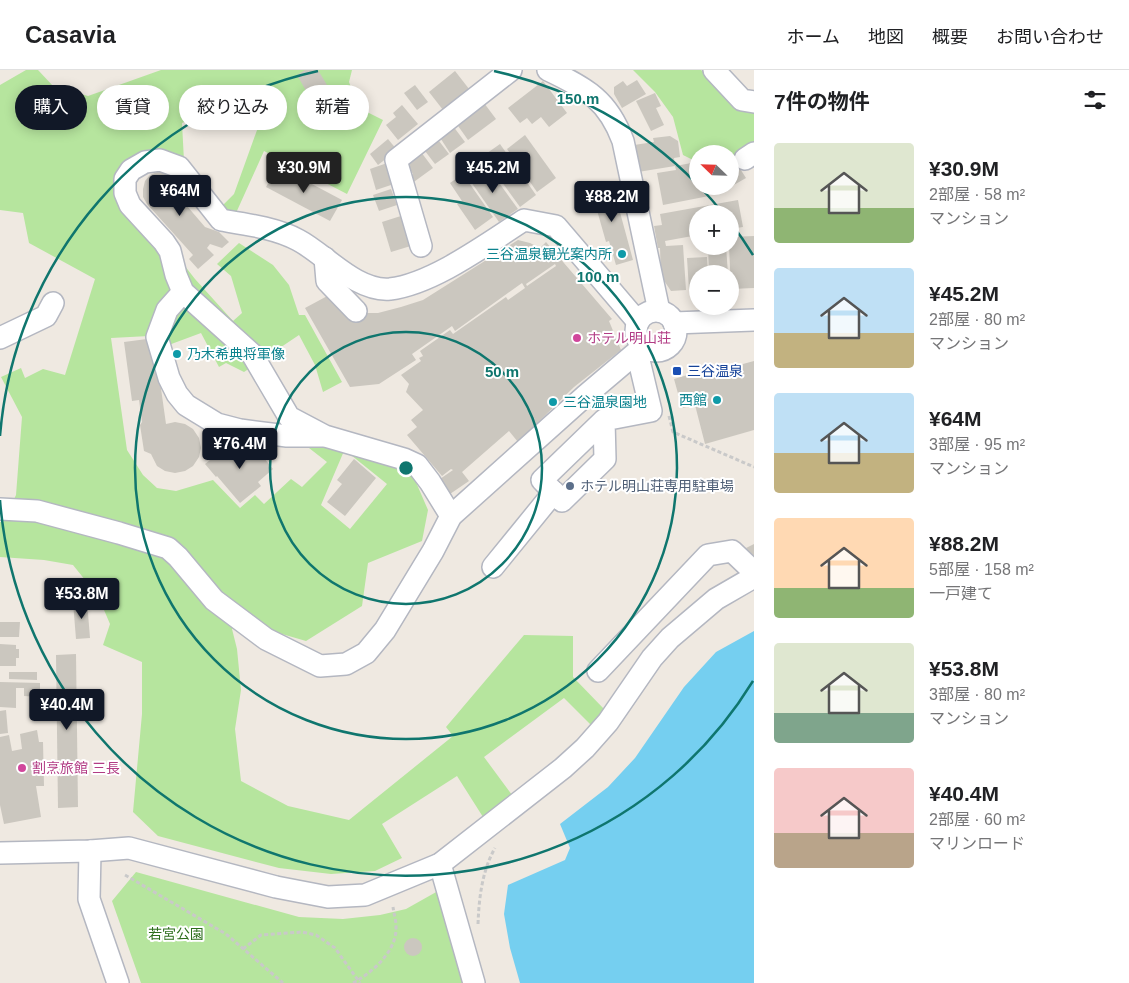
<!DOCTYPE html>
<html lang="ja">
<meta charset="utf-8">
<style>
:root{--surface:#fff;--page:#f6f6f6;--text:#202124;--muted:#757577;--line:#e0e0e0;--accent:#111827}
body{margin:0;font-family:Helvetica,"Noto Sans JP",sans-serif;background:var(--page);color:var(--text);height:100vh;display:flex;flex-direction:column;font-size:19px;white-space:nowrap}
*{box-sizing:border-box;margin:0}
p{font-size:16px;color:var(--muted)}
.icon{flex:none;width:28px;height:28px;fill:none;stroke:currentColor;stroke-width:2;stroke-linecap:round;stroke-linejoin:round}
.map{position:relative;flex:1;overflow:hidden}
.side{display:flex;flex-direction:column;background:var(--surface);width:375px}
.side>*{flex:none}
.guide{position:absolute;left:15px;top:15px;width:475px;height:45px;display:flex;gap:10px}
.needle{width:32px;rotate:293deg}
.controls{position:absolute;left:689px;top:75px;display:grid;gap:10px}
.controls a{display:grid;place-items:center;width:50px;height:50px;border-radius:50%;background:var(--surface);box-shadow:0 2px 12px #0003;font-size:25px}
.price{position:absolute;translate:-50% -42px;padding:0 11px;border-radius:5px;background:var(--accent);color:#fff;font-size:16px;line-height:32px;filter:drop-shadow(0 1px 2px #0008)}
.price::after{content:'';position:absolute;left:50%;top:30px;width:15px;height:11px;margin-left:-8px;background:inherit;clip-path:polygon(0 0,100% 0,50% 100%)}
.price.on{background:#222;color:#fff}
ul{padding:0;list-style:none}
li{display:flex;align-items:center;gap:15px;height:125px;padding:0 20px}
li span{display:grid;place-items:center;flex:none;width:140px;height:100px;border-radius:5px;color:#555}
li>.icon{margin-inline-start:auto}
span .icon{width:60px;height:60px;fill:#fffc;stroke-width:1}
li b{font-size:21px}
h2{display:flex;justify-content:space-between;align-items:center;height:60px;padding:0 20px;font-size:21px}
.chip{padding:0 18px;border-radius:22px;background:var(--surface);box-shadow:0 2px 12px #0003;font-size:18px;line-height:45px}
.chip.on{background:var(--accent);color:#fff}
header{display:flex;align-items:center;gap:30px;box-sizing:border-box;height:70px;padding:0 25px;background:var(--surface);border-bottom:1px solid var(--line)}
header strong{font-size:24px}
nav{display:flex;gap:28px;margin-inline-start:auto;font-size:18px}
main{display:flex;flex:1;min-height:0}
.map>svg:first-child{display:block}
.green{fill:#b6e59e}
.water{fill:#75cff0}
.building{fill:#cbc7bf;fill-rule:evenodd}
.lines{fill:none;stroke-linecap:round;stroke-linejoin:round}
.minor-casing{stroke:#b4b7c1;stroke-width:24}
.path{stroke:#c9c9c9;stroke-width:3;stroke-dasharray:4 2.5;stroke-linecap:butt}
.minor{stroke:#fff;stroke-width:21}
.ring{fill:none;stroke:#0f766e;stroke-width:2.5}
.culture-dot{fill:#0f9aa8;stroke:#fff;stroke-width:2}
.hotel-dot{fill:#d1479c;stroke:#fff;stroke-width:2}
.transit-dot{fill:#1a4fb4;stroke:#fff;stroke-width:2}
.service-dot{fill:#5c6f8a;stroke:#fff;stroke-width:2}
.labels{text-anchor:middle;stroke-width:4;stroke-linejoin:round;paint-order:stroke}
.culture-label{font-size:14px;fill:#0d838f;stroke:#fff;text-anchor:end}
.hotel-label{font-size:14px;fill:#b23c85;stroke:#fff;text-anchor:start}
.transit-label{font-size:14px;fill:#164399;stroke:#fff;text-anchor:start}
.service-label{font-size:14px;fill:#4e5e75;stroke:#fff;text-anchor:start}
.park-label{font-size:14px;fill:#2c6e1b;stroke:#fff}
.centre{fill:#0f766e;stroke:#fff;stroke-width:2.5}
.ring-label{font-size:15px;text-anchor:middle;font-weight:bold;fill:#0f766e;stroke:#fff;stroke-width:4;stroke-linejoin:round;paint-order:stroke}
</style>
<header>
<strong>Casavia</strong>
<nav><a>ホーム</a><a>地図</a><a>概要</a><a>お問い合わせ</a></nav>
</header>
<main>
<div class="map">
<svg width="754" height="913" viewBox="0 0 754 913">
<rect width="100%" height="100%" fill="#efe9e1"/>
<g class="green">
<path d="M26 0H38L53 16 88 26 161 0H352L349 12 359 38 383 50 347 124 264 81 236 143 220 138 234 124 266 35 258 17 182 53 184 91 118 110 195 209 233 251 242 243 231 206 217 194 239 173 273 195 289 215 299 245H305L342 312 323 322 315 295 299 265 244 302 226 293 219 297 201 263 166 276 149 266 111 268 127 380 143 405 157 418 176 421 213 410 240 438 255 425 264 434 291 409 302 417 327 392 309 378 285 374 310 373 344 381 321 435 350 459 387 414 346 381 412 403 428 440 422 471 368 493 362 536 306 571 275 562 247 543 232 559 237 579 241 620 235 659 241 711 288 736 349 750 453 666 446 657 524 565 573 566V607L604 639 593 657 564 628 484 687 512 725 483 747 457 706 382 754 402 788 375 801 331 804 279 798 158 766 133 742 142 644V592L103 575 110 554 98 526 73 495 44 490 0 487V452H3L16 425 22 347 1 307 21 298 25 308 43 299 65 305 95 209 29 173 23 143 0 140V15Z"/>
<path d="M633 0H701L731 25 754 27V93L730 94V84H698L697 92 683 85 673 47 655 22Z"/>
<path d="M136 802 299 847 343 849 380 845 406 839 438 821 465 913H141L112 831Z"/>
</g>
<path class="water" d="M754 561V913H520L510 878 504 844 508 815 565 790 570 778 560 754 608 717 635 688 684 617 716 582Z"/>
<g class="building">
<path d="M305 0H318L327 15 309 26 297 5Z"/>
<path d="M455 1 473 24 447 45 429 22Z"/>
<path d="M637 10 646 24 622 38 614 24V17L623 11 627 16Z"/>
<path d="M543 11 567 43 549 57 541 47 532 54 527 48 520 53 508 38Z"/>
<path d="M415 15 428 32 417 40 404 23Z"/>
<path d="M655 23 661 36 656 38 664 55 651 61 636 31Z"/>
<path d="M484 33 496 49 468 70 456 53Z"/>
<path d="M402 35 418 54 398 70 386 55 396 47 393 43Z"/>
<path d="M453 56 465 72 450 83 439 66Z"/>
<path d="M525 65 556 108 537 122 507 79Z"/>
<path d="M670 66 678 71 680 87 674 88 675 96 638 102 634 75 654 72 653 68Z"/>
<path d="M388 69 397 80 378 95 370 84Z"/>
<path d="M439 71 449 84 435 94 425 81Z"/>
<path d="M500 74 536 125 520 137 483 86Z"/>
<path d="M421 82 433 98 411 114 407 108 413 104 406 93Z"/>
<path d="M390 92 397 113 376 120 370 99Z"/>
<path d="M697 92 698 116H708L709 126 663 135 657 103 676 100 675 96Z"/>
<path d="M278 96 342 130 330 151 266 117Z"/>
<path d="M487 96 518 139 499 152 469 109Z"/>
<path d="M739 97 746 108 725 120 723 116H730V102Z"/>
<path d="M165 101 172 103 182 116 183 123 181 129 205 157 219 162 229 172 222 178 210 174 207 178 214 185 198 199 189 189 193 185 147 134 143 127V119L145 111 150 105 157 102Z"/>
<path d="M463 104 493 147 475 160 457 134 462 131 450 113Z"/>
<path d="M612 113 633 190 616 195 609 171 606 172 591 119Z"/>
<path d="M391 119 397 135 379 141 373 125Z"/>
<path d="M738 130 743 157 730 159V144H698V165L665 171 666 176 683 175 686 220 671 221 661 206 660 178H658L654 156 662 155 660 144Z"/>
<path d="M404 145 414 175 391 182 382 152Z"/>
<path d="M754 166V218L731 219 729 176H730V167Z"/>
<path d="M518 170 530 173 540 178 546 172 612 249 609 251 621 280 574 317 518 372 509 361 462 402 469 411 450 424 440 409 453 400 451 399 442 406 407 365 417 357 411 350 423 340 406 322 409 314 401 305 421 291 419 288 423 286 420 281 450 260 453 264 506 227 508 230 525 218 522 213 455 261 452 256 412 284 416 290 379 314 350 317 305 238 331 224 342 242 346 239 365 243H378L401 237 423 230ZM555 194 556 196 527 216 526 214Z"/>
<path d="M708 176H726L728 204H709Z"/>
<path d="M707 187 708 204H698V220H689L687 188Z"/>
<path d="M147 269 156 283 166 354 175 352 185 354 193 359 199 368 201 378 199 387 193 396 185 401 175 403 165 401 157 396 151 384 144 381 140 355 142 352 139 330 132 331 124 272Z"/>
<path d="M754 291V360L705 374 695 335 682 338 674 309 694 303 695 307Z"/>
<path d="M250 371 273 399 258 412 261 416 240 433 217 406 216 407 205 394 225 378 232 386Z"/>
<path d="M354 389 376 408 345 446 327 432 342 414 337 410Z"/>
<path d="M754 474V490L746 478Z"/>
<path d="M87 531 90 568 76 569 73 532Z"/>
<path d="M0 552H20L19 567H0Z"/>
<path d="M0 574 16 575V579H19V588H16V596H0Z"/>
<path d="M76 584 78 737 58 738 56 585Z"/>
<path d="M9 602H37V610L9 609Z"/>
<path d="M0 612 40 613V627L24 626V618H16V638L0 637Z"/>
<path d="M6 640 8 663 0 664V641Z"/>
<path d="M37 660 39 672H43L44 716H36L41 747 4 754 0 735V667L9 665 12 681 22 679 20 664Z"/>
<circle cx="413" cy="877" r="9"/>
</g>
<g class="lines">
<defs>
<g id="minor">
<path d="M548 0C586 18 608 30 623 71L659 241"/>
<path d="M714 0 742 30 754 32"/>
<path d="M745 89 754 83"/>
<path d="M421 176 396 90 511 0"/>
<path d="M325 188 327 211 356 241"/>
<path d="M183 222 167 240 157 267 169 308 177 324 186 335 217 354 240 360 287 366H322"/>
<circle cx="656" cy="261" r="20"/>
<path d="M674 253 754 250"/>
<path d="M0 268 46 246 53 233"/>
<path d="M604 350 605 389 562 431 542 410 604 350 651 341 637 282"/>
<path d="M0 439 37 441 119 463 168 478 178 487 214 530 266 569 320 596 346 594 366 583 385 560 433 481 451 446 585 326 644 276"/>
<path d="M451 446 430 412 417 395 404 389 325 366 289 347 252 284 183 222 176 205 170 181 164 172 130 135 125 123V109L131 100 145 92 160 90 179 97 221 150C245 154 276 158 298 170 325 184 356 222 390 219 433 214 488 173 524 150L556 156 638 252"/>
<path d="M493 497 554 422"/>
<path d="M598 601 708 485 732 481 754 502"/>
<path d="M90 781 89 829 118 913"/>
<path d="M0 783 90 781 129 778 276 817 328 827 365 825 440 794 563 698 585 678 608 652 652 588 670 568 716 529 754 507"/>
<path d="M440 794 474 913"/>
</g>
</defs>
<use href="#minor" class="minor-casing"/>
<g class="path">
<path d="M669 346 673 362 754 397"/>
<path d="M125 805 226 864 283 913"/>
<path d="M478 854C479 828 482 801 495 778"/>
<path d="M243 879 261 865 302 862 316 865 335 878 360 913"/>
<path d="M353 913C373 902 397 881 396 857 396 850 394 844 393 837"/>
</g>
<use href="#minor" class="minor"/>
</g>
<g class="ring">
<circle cx="406" cy="398" r="136"/>
<circle cx="406" cy="398" r="271"/>
<path d="M753 611A407 407 0 0 1 0 430M0 366A407 407 0 0 1 318 1M494 1A407 407 0 0 1 696 113M701 118A407 407 0 0 1 722 142M731 153A407 407 0 0 1 753 185"/>
</g>
<g class="culture-dot">
<circle cx="622" cy="184" r="5"/>
<circle cx="177" cy="284" r="5"/>
<circle cx="717" cy="330" r="5"/>
<circle cx="553" cy="332" r="5"/>
</g>
<g class="hotel-dot">
<circle cx="577" cy="268" r="5"/>
<circle cx="22" cy="698" r="5"/>
</g>
<rect class="transit-dot" x="672" y="296" width="10" height="10" rx="2.5"/>
<circle class="service-dot" cx="570" cy="416" r="5"/>
<g class="labels">
<g class="culture-label">
<text x="612" y="189">三谷温泉観光案内所</text>
<text x="187" y="289" text-anchor="start">乃木希典将軍像</text>
<text x="707" y="335">西館</text>
<text x="563" y="337" text-anchor="start">三谷温泉園地</text>
</g>
<g class="hotel-label">
<text x="587" y="273">ホテル明山荘</text>
<text x="32" y="703">割烹旅館 三長</text>
</g>
<g class="transit-label">
<text x="687" y="306">三谷温泉</text>
</g>
<g class="service-label">
<text x="580" y="421">ホテル明山荘専用駐車場</text>
</g>
<g class="park-label">
<text x="176" y="869">若宮公園</text>
</g>
</g>
<circle cx="406" cy="398" r="8" class="centre"/>
<g class="ring-label">
<text x="578" y="34">150 m</text>
<text x="598" y="212">100 m</text>
<text x="502" y="307">50 m</text>
</g>
</svg>
<div class="controls">
<a><svg class="needle" viewBox="-14 -14 28 28"><path d="M0-13l5 13h-10z" fill="#e53935"/><path d="M0 13l5-13h-10z" fill="#757577"/></svg></a>
<a>+</a>
<a>−</a>
</div>
<b class="price on" style="left:304px;top:124px">¥30.9M</b>
<b class="price" style="left:493px;top:124px">¥45.2M</b>
<b class="price" style="left:180px;top:147px">¥64M</b>
<b class="price" style="left:612px;top:153px">¥88.2M</b>
<b class="price" style="left:240px;top:400px">¥76.4M</b>
<b class="price" style="left:82px;top:550px">¥53.8M</b>
<b class="price" style="left:67px;top:661px">¥40.4M</b>
<div class="guide">
<a class="chip on">購入</a>
<a class="chip">賃貸</a>
<a class="chip">絞り込み</a>
<a class="chip">新着</a>
</div>
</div>
<section class="side">
<h2>7件の物件<svg class="icon" aria-label="filters" viewBox="0 0 24 24"><path d="M4 7h16M4 17h16"/><circle cx="9" cy="7" r="2"/><circle cx="15" cy="17" r="2"/></svg></h2>
<ul>
<li><span style="background:linear-gradient(#dfe7d0 65%,#8fb573 0)"><svg class="icon" aria-label="home" viewBox="0 0 24 24"><path d="M3 11l9-7 9 7M6 9v11h12V9"/></svg></span><div><b>¥30.9M</b><p>2部屋 · 58 m²</p><p>マンション</p></div></li>
<li><span style="background:linear-gradient(#bfe0f5 65%,#c2b280 0)"><svg class="icon" aria-label="home" viewBox="0 0 24 24"><path d="M3 11l9-7 9 7M6 9v11h12V9"/></svg></span><div><b>¥45.2M</b><p>2部屋 · 80 m²</p><p>マンション</p></div></li>
<li><span style="background:linear-gradient(#bfe0f5 60%,#c2b280 0)"><svg class="icon" aria-label="home" viewBox="0 0 24 24"><path d="M3 11l9-7 9 7M6 9v11h12V9"/></svg></span><div><b>¥64M</b><p>3部屋 · 95 m²</p><p>マンション</p></div></li>
<li><span style="background:linear-gradient(#ffd9b3 70%,#8fb573 0)"><svg class="icon" aria-label="home" viewBox="0 0 24 24"><path d="M3 11l9-7 9 7M6 9v11h12V9"/></svg></span><div><b>¥88.2M</b><p>5部屋 · 158 m²</p><p>一戸建て</p></div></li>
<li><span style="background:linear-gradient(#dfe7d0 70%,#7fa58c 0)"><svg class="icon" aria-label="home" viewBox="0 0 24 24"><path d="M3 11l9-7 9 7M6 9v11h12V9"/></svg></span><div><b>¥53.8M</b><p>3部屋 · 80 m²</p><p>マンション</p></div></li>
<li><span style="background:linear-gradient(#f6c9c9 65%,#b9a48a 0)"><svg class="icon" aria-label="home" viewBox="0 0 24 24"><path d="M3 11l9-7 9 7M6 9v11h12V9"/></svg></span><div><b>¥40.4M</b><p>2部屋 · 60 m²</p><p>マリンロード</p></div></li>
</ul>
</section>
</main>
